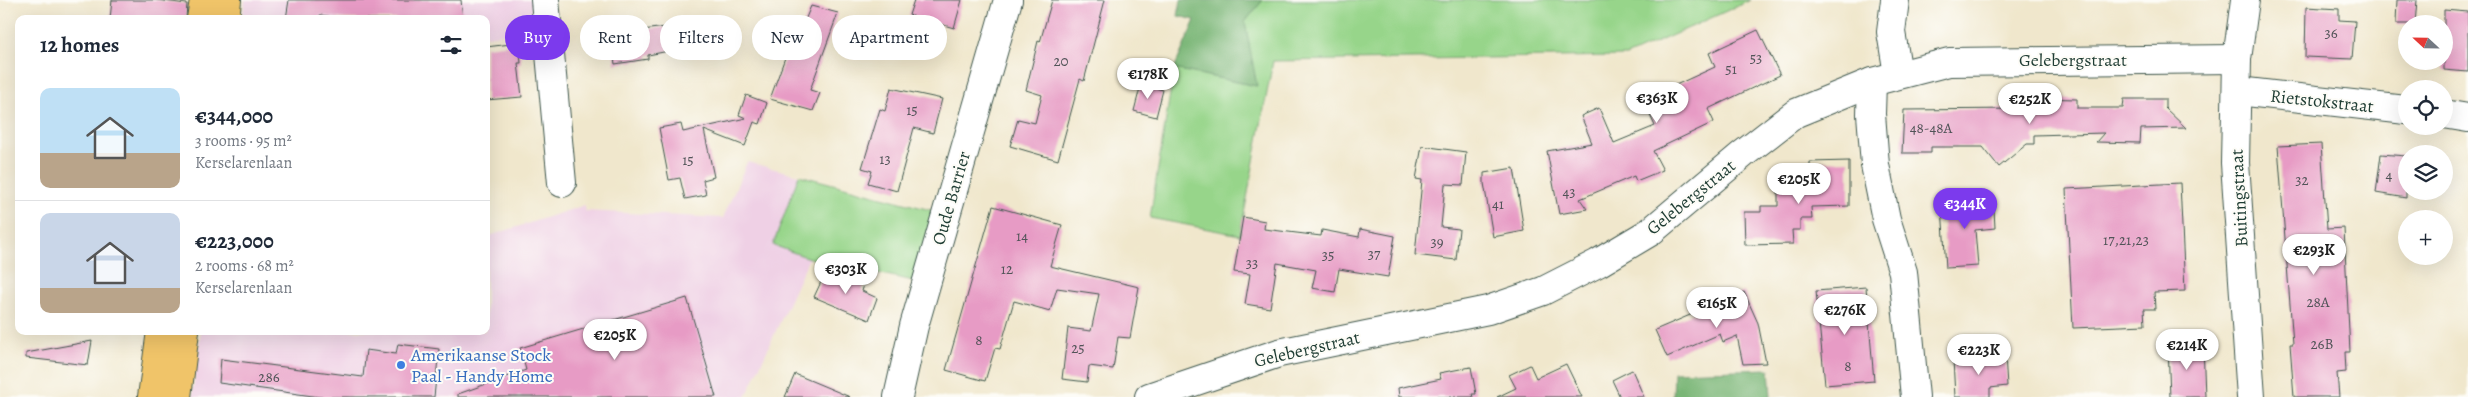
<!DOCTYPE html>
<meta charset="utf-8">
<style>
:root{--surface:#fff;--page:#f2f2f3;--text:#1f2937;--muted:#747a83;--line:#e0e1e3;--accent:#7c3aed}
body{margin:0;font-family:Alegreya,serif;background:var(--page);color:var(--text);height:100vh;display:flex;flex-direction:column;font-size:19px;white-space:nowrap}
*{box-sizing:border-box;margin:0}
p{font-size:16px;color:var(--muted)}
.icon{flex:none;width:28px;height:28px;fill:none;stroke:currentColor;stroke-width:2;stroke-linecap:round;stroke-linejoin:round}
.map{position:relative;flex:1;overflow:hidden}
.sheet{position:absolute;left:15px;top:15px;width:475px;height:320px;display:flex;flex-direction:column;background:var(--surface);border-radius:10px;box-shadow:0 5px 20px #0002}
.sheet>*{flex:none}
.guide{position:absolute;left:505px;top:15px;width:475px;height:45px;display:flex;gap:10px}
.needle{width:32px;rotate:292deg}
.buttons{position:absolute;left:2398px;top:15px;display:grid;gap:10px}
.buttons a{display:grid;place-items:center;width:55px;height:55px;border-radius:50%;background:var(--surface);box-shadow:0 5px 20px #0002;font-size:25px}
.price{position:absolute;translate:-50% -42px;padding:0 11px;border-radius:18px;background:#fff;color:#222;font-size:16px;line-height:32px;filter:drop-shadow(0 1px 2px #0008)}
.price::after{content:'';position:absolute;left:50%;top:30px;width:15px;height:11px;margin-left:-8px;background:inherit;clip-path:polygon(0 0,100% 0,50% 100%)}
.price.selected{background:var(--accent);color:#fff}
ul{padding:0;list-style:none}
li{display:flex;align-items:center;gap:15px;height:125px;padding:0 25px}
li+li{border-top:1px solid var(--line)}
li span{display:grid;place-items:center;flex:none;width:140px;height:100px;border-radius:10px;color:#555}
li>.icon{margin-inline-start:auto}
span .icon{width:60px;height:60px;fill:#fffc;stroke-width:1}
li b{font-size:21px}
h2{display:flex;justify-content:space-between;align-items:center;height:60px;padding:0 25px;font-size:21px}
.tag{padding:0 18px;border-radius:22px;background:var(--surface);box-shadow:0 5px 20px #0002;font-size:18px;line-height:45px}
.tag.selected{background:var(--accent);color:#fff}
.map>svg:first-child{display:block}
.built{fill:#efd0e5}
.green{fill:#97d58a;stroke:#5b895f}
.forest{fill:#79b676;stroke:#4c7a55}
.building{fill:#e79bc5}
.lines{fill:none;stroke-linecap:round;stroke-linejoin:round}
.minor-casing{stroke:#3e564b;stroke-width:30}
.major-casing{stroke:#3e564b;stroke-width:30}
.minor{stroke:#fff;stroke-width:28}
.major{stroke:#f0c469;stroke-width:28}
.shop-dot{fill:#3f7fe0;stroke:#fdfcf7;stroke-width:2}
.labels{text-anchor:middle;stroke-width:4;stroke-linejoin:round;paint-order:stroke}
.number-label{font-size:15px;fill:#515458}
.street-label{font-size:18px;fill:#1f3d34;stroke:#fdfcf7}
.shop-label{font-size:18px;fill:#366cbe;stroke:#fdfcf7;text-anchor:start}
</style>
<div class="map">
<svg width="2468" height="397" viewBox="0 0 2468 397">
<rect width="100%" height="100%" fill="#fdfcf7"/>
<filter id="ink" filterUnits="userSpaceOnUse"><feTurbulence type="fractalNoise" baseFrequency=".02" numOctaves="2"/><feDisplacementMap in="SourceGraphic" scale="10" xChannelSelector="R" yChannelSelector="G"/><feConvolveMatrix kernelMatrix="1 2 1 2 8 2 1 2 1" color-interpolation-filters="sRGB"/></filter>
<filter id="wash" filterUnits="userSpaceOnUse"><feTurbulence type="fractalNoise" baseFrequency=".0096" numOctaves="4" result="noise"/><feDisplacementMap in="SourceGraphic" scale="20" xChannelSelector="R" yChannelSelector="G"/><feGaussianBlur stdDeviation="1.12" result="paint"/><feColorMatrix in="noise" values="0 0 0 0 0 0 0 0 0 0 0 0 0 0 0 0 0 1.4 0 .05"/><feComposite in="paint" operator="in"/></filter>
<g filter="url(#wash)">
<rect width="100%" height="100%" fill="#f0e7cc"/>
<g class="built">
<path d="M245 0H534L537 30 486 36V19H242Z"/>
<path d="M747 162 799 175 773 245 809 258 746 397H192L201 331H486V237L585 205V211L723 218Z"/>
</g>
<g class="green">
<path d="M1263 0H1751L1626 56 1273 61 1240 235 1150 218 1174 69 1256 86 1245 22Z"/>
<path d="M799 175 938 212 918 282 809 258 773 245Z"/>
</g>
<g class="forest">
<path d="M1181 0H1263L1245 22 1257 86 1174 69 1195 20 1178 16Z"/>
<path d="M1769 369 1771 397H1673L1674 372Z"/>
</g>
<g id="blocks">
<g class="building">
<path d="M112 0H156L187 4 186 19H110Z"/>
<path d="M289 0H461L463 19H346L320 15 319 19H286Z"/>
<path d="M914 0H962L954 28 909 15Z"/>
<path d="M1052 0H1105L1084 81 1080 79 1058 160 1010 146 1018 119 1035 123 1042 95 1026 90 1038 41 1040 42Z"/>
<path d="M2397 0H2417L2415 24H2396Z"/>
<path d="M811 6 838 13 810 90 820 93 813 111 770 99 791 41 799 24 803 25Z"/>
<path d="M2306 7 2339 9V20L2355 21 2352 59 2305 57Z"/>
<path d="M2444 10 2468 12V72L2444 70Z"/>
<path d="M666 27 669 51 648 55V59L615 64 611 38 626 36V32Z"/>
<path d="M1758 30 1780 75 1708 109 1714 122 1653 151 1663 170 1636 181 1634 176 1580 199 1587 209 1559 214 1547 151 1592 143 1581 116 1599 108 1614 143 1655 126 1643 100 1715 67 1709 53Z"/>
<path d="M519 43 521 63H518L522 97 486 100V47Z"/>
<path d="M1141 84 1163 90 1156 117 1134 111Z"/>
<path d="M891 88 942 99 933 133 914 128 897 191 868 183 872 171 862 168 880 109 885 111Z"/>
<path d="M746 95 767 103 760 124 754 122 745 146 704 130 714 177 703 180 706 195 685 199 680 178 669 180 659 128 681 124 683 132 746 118 739 115Z"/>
<path d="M2033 98 2077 99V108H2123L2124 99H2165V108L2186 128 2141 129 2140 143 2096 142 2104 133 2034 135V144H2027L1999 167 1983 147H1931V153H1902L1904 110 2019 109V100H2033Z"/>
<path d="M2321 144 2327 229 2344 228 2350 352H2345L2346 372 2337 373 2339 397H2294L2290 344H2293L2278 146Z"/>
<path d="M1422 146 1466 152 1463 185 1445 184 1441 227 1459 229 1456 260 1415 255 1422 180 1416 179Z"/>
<path d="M2381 154 2406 156V198L2376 193Z"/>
<path d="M1849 161V206L1811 207 1812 219H1800V230H1792L1793 244 1745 245 1744 212H1761V206H1778V189L1810 187V162Z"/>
<path d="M1514 168 1524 231 1493 237 1484 183V173Z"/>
<path d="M2180 183 2185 291 2154 292 2155 309H2144L2145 325 2073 328 2066 189Z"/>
<path d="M1982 194 1983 210 1994 209 1995 228 1975 230 1978 266 1946 268 1942 207 1963 206 1962 195Z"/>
<path d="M993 206 1062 225 1050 266 1139 287 1130 338 1118 337 1113 369 1089 366 1087 382 1062 379 1068 328 1091 331 1099 294 1057 288 1050 311 1014 301 1000 349 995 348 985 381 946 370Z"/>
<path d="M1243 217 1265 221 1264 229 1321 236 1322 230 1359 237 1360 229 1395 236 1388 277 1339 269 1335 292 1312 288 1316 270 1277 263 1270 308 1245 304 1250 274 1234 272Z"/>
<path d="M827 269 864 285 862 291 877 298 869 320 814 297Z"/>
<path d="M1866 287 1874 381 1825 385 1816 291Z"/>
<path d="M1744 292 1758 323 1766 363 1743 364 1737 336 1723 342 1720 334 1667 357 1655 330Z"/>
<path d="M687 298 716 397H458V394L526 370 520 348Z"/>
<path d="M92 341 88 365 26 358V353Z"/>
<path d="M2203 343 2205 397H2170L2168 346Z"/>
<path d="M398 344 439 349 434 397H320L219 383 221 359 363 377 366 350 396 354Z"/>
<path d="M2005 355 2007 386 1990 388V397H1955L1953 359Z"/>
<path d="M1566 364 1582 397H1497L1516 388 1509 375 1530 365 1536 378Z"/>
<path d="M1471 367 1476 394H1472L1473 397H1399L1398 388 1441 379 1439 373Z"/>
<path d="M1632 370 1644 397H1620L1612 380Z"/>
<path d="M795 374 850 397H785Z"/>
</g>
</g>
</g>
<g filter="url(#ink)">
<use href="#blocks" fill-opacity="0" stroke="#3e564b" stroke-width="1"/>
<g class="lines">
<defs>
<g id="minor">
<path d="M545 0 562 183"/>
<path d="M1895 0 1891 32 1898 74"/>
<path d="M2245 0 2237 59 2235 163 2251 397"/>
<path d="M1872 82 1871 114 1875 165 1886 219 1903 272 1915 397"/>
<path d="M2238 91 2406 110"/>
<path d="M2444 114 2468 118"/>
<path d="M898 397 914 326 1008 0"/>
<path d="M1149 397 1279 353 1488 310 1543 291 1598 263 1650 232 1743 154 1796 113 1872 82 1949 62 2237 59"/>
</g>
<g id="major">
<path d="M201 19 204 0"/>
<path d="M225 19 227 0"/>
<path d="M152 397 161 331"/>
<path d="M177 397 185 331"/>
</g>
</defs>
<use href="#minor" class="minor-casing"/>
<use href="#major" class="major-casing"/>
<use href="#minor" class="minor"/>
<use href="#major" class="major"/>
</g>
</g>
<circle class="shop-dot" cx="401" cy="365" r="5"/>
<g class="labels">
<g class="number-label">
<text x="2331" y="38">36</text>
<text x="1756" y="63">53</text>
<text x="1061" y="66">20</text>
<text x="1731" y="74">51</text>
<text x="912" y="115">15</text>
<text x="1931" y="133">48-48A</text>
<text x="885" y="164">13</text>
<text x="688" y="165">15</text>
<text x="2389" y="180">4</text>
<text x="2302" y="185">32</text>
<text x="1569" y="197">43</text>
<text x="1498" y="209">41</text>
<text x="1022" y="241">14</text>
<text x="2126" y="245">17,21,23</text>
<text x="1437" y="247">39</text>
<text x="1374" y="259">37</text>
<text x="1328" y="260">35</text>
<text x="1252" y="268">33</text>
<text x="1007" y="274">12</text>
<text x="2318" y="307">28A</text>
<text x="979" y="345">8</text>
<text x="2322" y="349">26B</text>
<text x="1078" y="353">25</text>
<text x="1848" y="371">8</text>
<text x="269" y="382">286</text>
</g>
<g class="street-label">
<text x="2073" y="66">Gelebergstraat</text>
<text transform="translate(2322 101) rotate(6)" y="6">Rietstokstraat</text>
<text transform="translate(1691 197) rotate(-39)" y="6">Gelebergstraat</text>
<text transform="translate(951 198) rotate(-74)" y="6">Oude Barrier</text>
<text transform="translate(2239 198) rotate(-93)" y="6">Buitingstraat</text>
<text transform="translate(1307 349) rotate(-13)" y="6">Gelebergstraat</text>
</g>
<g class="shop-label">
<text x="411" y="361">Amerikaanse Stock<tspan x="411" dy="21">Paal - Handy Home</tspan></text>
</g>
</g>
</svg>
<div class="buttons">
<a><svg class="needle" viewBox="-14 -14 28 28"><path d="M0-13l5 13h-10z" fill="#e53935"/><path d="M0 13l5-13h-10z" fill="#747a83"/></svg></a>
<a><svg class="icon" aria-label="locate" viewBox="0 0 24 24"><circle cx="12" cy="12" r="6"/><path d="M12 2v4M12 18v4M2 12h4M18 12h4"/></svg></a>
<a><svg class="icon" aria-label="layers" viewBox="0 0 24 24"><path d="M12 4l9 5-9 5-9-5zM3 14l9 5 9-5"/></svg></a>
<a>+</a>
</div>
<b class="price" style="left:1148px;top:100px">€178K</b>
<b class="price" style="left:1657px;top:124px">€363K</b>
<b class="price" style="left:2030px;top:125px">€252K</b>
<b class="price" style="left:1799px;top:205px">€205K</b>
<b class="price selected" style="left:1965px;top:230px">€344K</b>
<b class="price" style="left:2314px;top:276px">€293K</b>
<b class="price" style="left:846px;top:295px">€303K</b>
<b class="price" style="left:1717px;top:329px">€165K</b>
<b class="price" style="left:1845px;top:336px">€276K</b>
<b class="price" style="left:615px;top:361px">€205K</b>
<b class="price" style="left:2187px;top:371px">€214K</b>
<b class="price" style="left:1979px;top:376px">€223K</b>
<div class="guide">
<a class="tag selected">Buy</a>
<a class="tag">Rent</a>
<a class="tag">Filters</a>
<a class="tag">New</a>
<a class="tag">Apartment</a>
</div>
<section class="sheet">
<h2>12 homes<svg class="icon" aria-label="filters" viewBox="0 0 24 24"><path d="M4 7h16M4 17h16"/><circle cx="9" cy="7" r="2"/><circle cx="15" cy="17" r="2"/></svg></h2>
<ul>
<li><span style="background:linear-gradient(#bfe0f5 65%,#b9a48a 0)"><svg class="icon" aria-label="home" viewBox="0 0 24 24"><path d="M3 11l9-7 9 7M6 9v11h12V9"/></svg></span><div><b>€344,000</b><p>3 rooms · 95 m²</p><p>Kerselarenlaan</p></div></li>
<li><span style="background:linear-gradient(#c9d6e8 75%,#b9a48a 0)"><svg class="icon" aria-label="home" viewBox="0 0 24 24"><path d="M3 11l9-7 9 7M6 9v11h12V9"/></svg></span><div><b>€223,000</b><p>2 rooms · 68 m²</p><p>Kerselarenlaan</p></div></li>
</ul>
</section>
</div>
